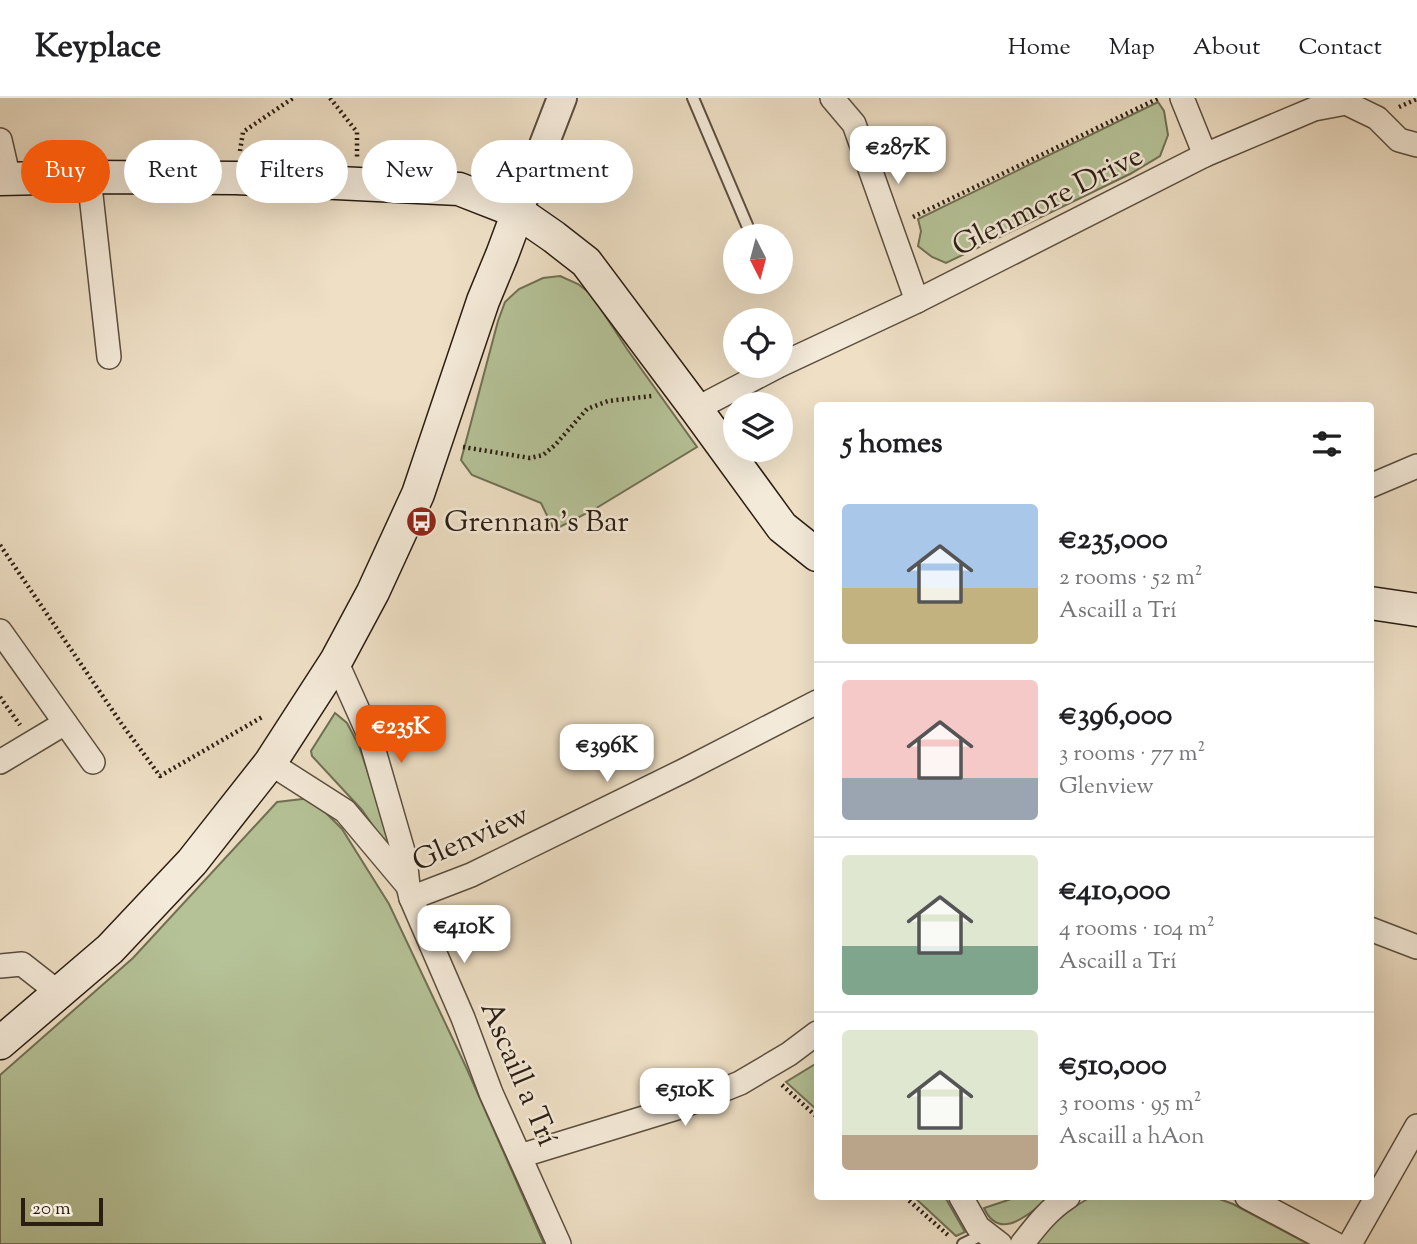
<!DOCTYPE html>
<meta charset="utf-8">
<style>
:root{--surface:#fff;--page:#f2f2f2;--text:#202124;--muted:#757577;--line:#e0e0e0;--accent:#ea580c}
body{margin:0;font-family:"Sorts Mill Goudy",serif;background:var(--page);color:var(--text);height:100vh;display:flex;flex-direction:column;font-size:26px;white-space:nowrap}
*{box-sizing:border-box;margin:0}
p{font-size:23px;color:var(--muted)}
.icon{flex:none;width:38px;height:38px;fill:none;stroke:currentColor;stroke-width:2;stroke-linecap:round;stroke-linejoin:round}
.map{position:relative;flex:1;overflow:hidden}
.details{position:absolute;left:814px;top:304px;width:560px;height:798px;display:flex;flex-direction:column;background:var(--surface);border-radius:7px;box-shadow:0 7px 28px #0002}
.details>*{flex:none}
.top-card{position:absolute;left:21px;top:42px;width:665px;height:63px;display:flex;gap:14px}
.needle{width:46px;rotate:174deg}
.tools{position:absolute;left:723px;top:126px;display:grid;gap:14px}
.tools a{display:grid;place-items:center;width:70px;height:70px;border-radius:50%;background:var(--surface);box-shadow:0 7px 28px #0002;font-size:35px}
.scale{position:absolute;left:21px;bottom:18px;width:82px;box-sizing:border-box;padding-left:7px;border:4px solid #2a1d12;border-top:0;font-size:19px;line-height:24px;white-space:nowrap;color:#2a1d12;-webkit-text-stroke:5px #f4ead9;paint-order:stroke}
.price{position:absolute;translate:-50% -60px;padding:0 16px;border-radius:14px;background:#fff;color:#222;font-size:23px;line-height:46px;filter:drop-shadow(0 2px 4px #0008)}
.price::after{content:'';position:absolute;left:50%;top:42px;width:21px;height:16px;margin-left:-10px;background:inherit;clip-path:polygon(0 0,100% 0,50% 100%)}
.price.selected{background:var(--accent);color:#fff}
ul{padding:0;list-style:none}
li{display:flex;align-items:center;gap:21px;height:175px;padding:0 28px}
li+li{border-top:2px solid var(--line)}
li span{display:grid;place-items:center;flex:none;width:196px;height:140px;border-radius:7px;color:#555}
li>.icon{margin-inline-start:auto}
span .icon{width:84px;height:84px;fill:#fffc;stroke-width:1}
li b{font-size:30px}
h2{display:flex;justify-content:space-between;align-items:center;height:84px;padding:0 28px;font-size:30px}
.pill{padding:0 24px;border-radius:32px;background:var(--surface);box-shadow:0 7px 28px #0002;font-size:24px;line-height:63px}
.pill.selected{background:var(--accent);color:#fff}
header{display:flex;align-items:center;gap:42px;box-sizing:border-box;height:98px;padding:0 35px;background:var(--surface);border-bottom:2px solid var(--line)}
header strong{font-size:33px}
nav{display:flex;gap:38px;margin-inline-start:auto;font-size:24px}
.map>svg:first-child{display:block}
.green{fill:#b5c297;stroke:#707054;stroke-width:2}
.lines{fill:none;stroke-linecap:round;stroke-linejoin:round}
.service-casing{stroke:#5b4e3f;stroke-width:14}
.minor-casing{stroke:#5b4e3f;stroke-width:26}
.tertiary-casing{stroke:#5b4e3f;stroke-width:32}
.secondary-casing{stroke:#2a1d12;stroke-width:35}
.path{stroke:#2a1d12;stroke-width:4.5;stroke-dasharray:2 3.5;stroke-linecap:butt}
.service{stroke:#f4ead9;stroke-width:10}
.minor{stroke:#f4ead9;stroke-width:23}
.tertiary{stroke:#f4ead9;stroke-width:28}
.secondary{stroke:#f4ead9;stroke-width:32}
.labels{text-anchor:middle;stroke-width:5;stroke-linejoin:round;paint-order:stroke}
.street-label{font-size:30px;fill:#2a1d12;stroke:#f4ead9}
.poi-label{font-size:30px;fill:#2a1d12;stroke:#f4ead9;text-anchor:start}
</style>
<header>
<strong>Keyplace</strong>
<nav><a>Home</a><a>Map</a><a>About</a><a>Contact</a></nav>
</header>
<div class="map">
<svg width="1417" height="1146" viewBox="0 0 1417 1146">
<rect width="100%" height="100%" fill="#eedfc5"/>
<filter id="stains"><feTurbulence type="fractalNoise" baseFrequency=".00286" numOctaves="4"/><feColorMatrix values="0 0 0 0 .2 0 0 0 0 .09 0 0 0 0 .02 0 0 0 .5 -.17"/></filter>
<radialGradient id="worn" r=".72"><stop offset=".6" stop-color="#630" stop-opacity="0"/><stop offset="1" stop-color="#630" stop-opacity=".3"/></radialGradient>
<g class="green">
<path d="M1158 4 1164 13 1168 37 1160 58 1130 76 946 165 932 159 918 148 921 133 918 121Z"/>
<path d="M560 178 578 186 591 196 627 251 697 349 593 412 554 432 541 405 472 377 461 362 498 223 505 204 519 191 543 180Z"/>
<path d="M335 615 347 625 359 648 398 764 362 712 312 658 311 653Z"/>
<path d="M311 700 342 731 389 806 466 969 544 1146H0V977L133 860 277 704Z"/>
<path d="M817 965V1012L786 984Z"/>
<path d="M914 1099H945L965 1134 956 1138Z"/>
<path d="M1017 1099H1048L1049 1101C1029 1115 1000 1145 984 1110Z"/>
<path d="M1091 1099H1214L1233 1106 1308 1146H1035C1053 1124 1066 1113 1091 1099Z"/>
</g>
<g class="lines">
<defs>
<g id="service">
<path d="M693 0 747 127"/>
<path d="M963 1146 986 1135"/>
</g>
<g id="minor">
<path d="M832 0 854 26 917 203"/>
<path d="M1182 0 1205 57"/>
<path d="M0 42 9 81"/>
<path d="M89 79 109 259"/>
<path d="M780 267 917 203 1205 57 1314 11 1346 5 1377 20 1399 42 1417 47"/>
<path d="M696 311 778 268"/>
<path d="M1370 388 1417 368"/>
<path d="M0 533 93 664"/>
<path d="M336 563 370 639 405 760 408 788"/>
<path d="M0 664 65 625"/>
<path d="M270 665 345 713 408 788 411 800 463 920 491 995 559 1146"/>
<path d="M411 800 471 777 685 672 817 604"/>
<path d="M1370 831 1417 849"/>
<path d="M0 868 22 866 59 895"/>
<path d="M520 1058 683 1008 740 985 789 956 817 935"/>
<path d="M961 1099 978 1129 1000 1146"/>
<path d="M1247 1099 1335 1146"/>
<path d="M1022 1146C1036 1128 1049 1111 1068 1099"/>
<path d="M1350 1146 1417 1028"/>
</g>
<path id="tertiary" d="M518 114 562 0"/>
<g id="secondary">
<path d="M0 81 89 79 236 80 459 91 518 114 554 139 586 164 696 311 782 429 817 457"/>
<path d="M1370 505 1417 512"/>
<path d="M0 945 110 851 192 764 270 665 336 563 373 494 418 396 483 203 502 157 518 114"/>
</g>
</defs>
<use href="#service" class="service-casing"/>
<use href="#minor" class="minor-casing"/>
<use href="#tertiary" class="tertiary-casing"/>
<use href="#secondary" class="secondary-casing"/>
<g class="path">
<path d="M330 0 357 34V59"/>
<path d="M1399 9 1417 1"/>
<path d="M240 53 243 34 293 0"/>
<path d="M913 119 1159 0"/>
<path d="M463 349 530 360 543 357 555 347 587 311 608 303 652 298"/>
<path d="M0 447 121 625 160 678 264 618"/>
<path d="M0 599 20 627"/>
<path d="M782 987 817 1019"/>
<path d="M905 1099 949 1138"/>
</g>
<use href="#service" class="service"/>
<use href="#minor" class="minor"/>
<use href="#tertiary" class="tertiary"/>
<use href="#secondary" class="secondary"/>
</g>
<defs>
<symbol id="bus-disc" viewBox="-11 -11 22 22"><circle r="9.5" fill="#8f2418" stroke="#f4ead9"/><path d="M-5-6H5V4H4V6H2V4H-2V6H-4V4H-5ZM-3.5-4V0h7V-4ZM-3.5 1.2v1.5H-2V1.2ZM2 1.2v1.5H3.5V1.2Z" fill="#fff"/></symbol>
</defs>
<g fill-rule="evenodd">
<use href="#bus-disc" x="404" y="406" width="35" height="35"/>
</g>
<g class="labels">
<g class="street-label">
<text transform="translate(1047 102) rotate(-27)" y="10">Glenmore Drive</text>
<text transform="translate(470 739) rotate(-24)" y="10">Glenview</text>
<text transform="translate(520 975) rotate(67)" y="10">Ascaill a Trí</text>
</g>
<g class="poi-label">
<text x="444" y="433">Grennan's Bar</text>
</g>
</g>
<rect width="100%" height="100%" filter="url(#stains)"/>
<rect width="100%" height="100%" fill="url(#worn)"/>
</svg>
<div class="tools">
<a><svg class="needle" viewBox="-14 -14 28 28"><path d="M0-13l5 13h-10z" fill="#e53935"/><path d="M0 13l5-13h-10z" fill="#757577"/></svg></a>
<a><svg class="icon" aria-label="locate" viewBox="0 0 24 24"><circle cx="12" cy="12" r="6"/><path d="M12 2v4M12 18v4M2 12h4M18 12h4"/></svg></a>
<a><svg class="icon" aria-label="layers" viewBox="0 0 24 24"><path d="M12 4l9 5-9 5-9-5zM3 14l9 5 9-5"/></svg></a>
</div>
<div class="scale">20 m</div>
<b class="price" style="left:898px;top:88px">€287K</b>
<b class="price selected" style="left:401px;top:667px">€235K</b>
<b class="price" style="left:607px;top:686px">€396K</b>
<b class="price" style="left:464px;top:867px">€410K</b>
<b class="price" style="left:685px;top:1030px">€510K</b>
<div class="top-card">
<a class="pill selected">Buy</a>
<a class="pill">Rent</a>
<a class="pill">Filters</a>
<a class="pill">New</a>
<a class="pill">Apartment</a>
</div>
<section class="details">
<h2>5 homes<svg class="icon" aria-label="filters" viewBox="0 0 24 24"><path d="M4 7h16M4 17h16"/><circle cx="9" cy="7" r="2"/><circle cx="15" cy="17" r="2"/></svg></h2>
<ul>
<li><span style="background:linear-gradient(#a9c7e8 60%,#c2b280 0)"><svg class="icon" aria-label="home" viewBox="0 0 24 24"><path d="M3 11l9-7 9 7M6 9v11h12V9"/></svg></span><div><b>€235,000</b><p>2 rooms · 52 m²</p><p>Ascaill a Trí</p></div></li>
<li><span style="background:linear-gradient(#f6c9c9 70%,#9aa5b1 0)"><svg class="icon" aria-label="home" viewBox="0 0 24 24"><path d="M3 11l9-7 9 7M6 9v11h12V9"/></svg></span><div><b>€396,000</b><p>3 rooms · 77 m²</p><p>Glenview</p></div></li>
<li><span style="background:linear-gradient(#dfe7d0 65%,#7fa58c 0)"><svg class="icon" aria-label="home" viewBox="0 0 24 24"><path d="M3 11l9-7 9 7M6 9v11h12V9"/></svg></span><div><b>€410,000</b><p>4 rooms · 104 m²</p><p>Ascaill a Trí</p></div></li>
<li><span style="background:linear-gradient(#dfe7d0 75%,#b9a48a 0)"><svg class="icon" aria-label="home" viewBox="0 0 24 24"><path d="M3 11l9-7 9 7M6 9v11h12V9"/></svg></span><div><b>€510,000</b><p>3 rooms · 95 m²</p><p>Ascaill a hAon</p></div></li>
</ul>
</section>
</div>
